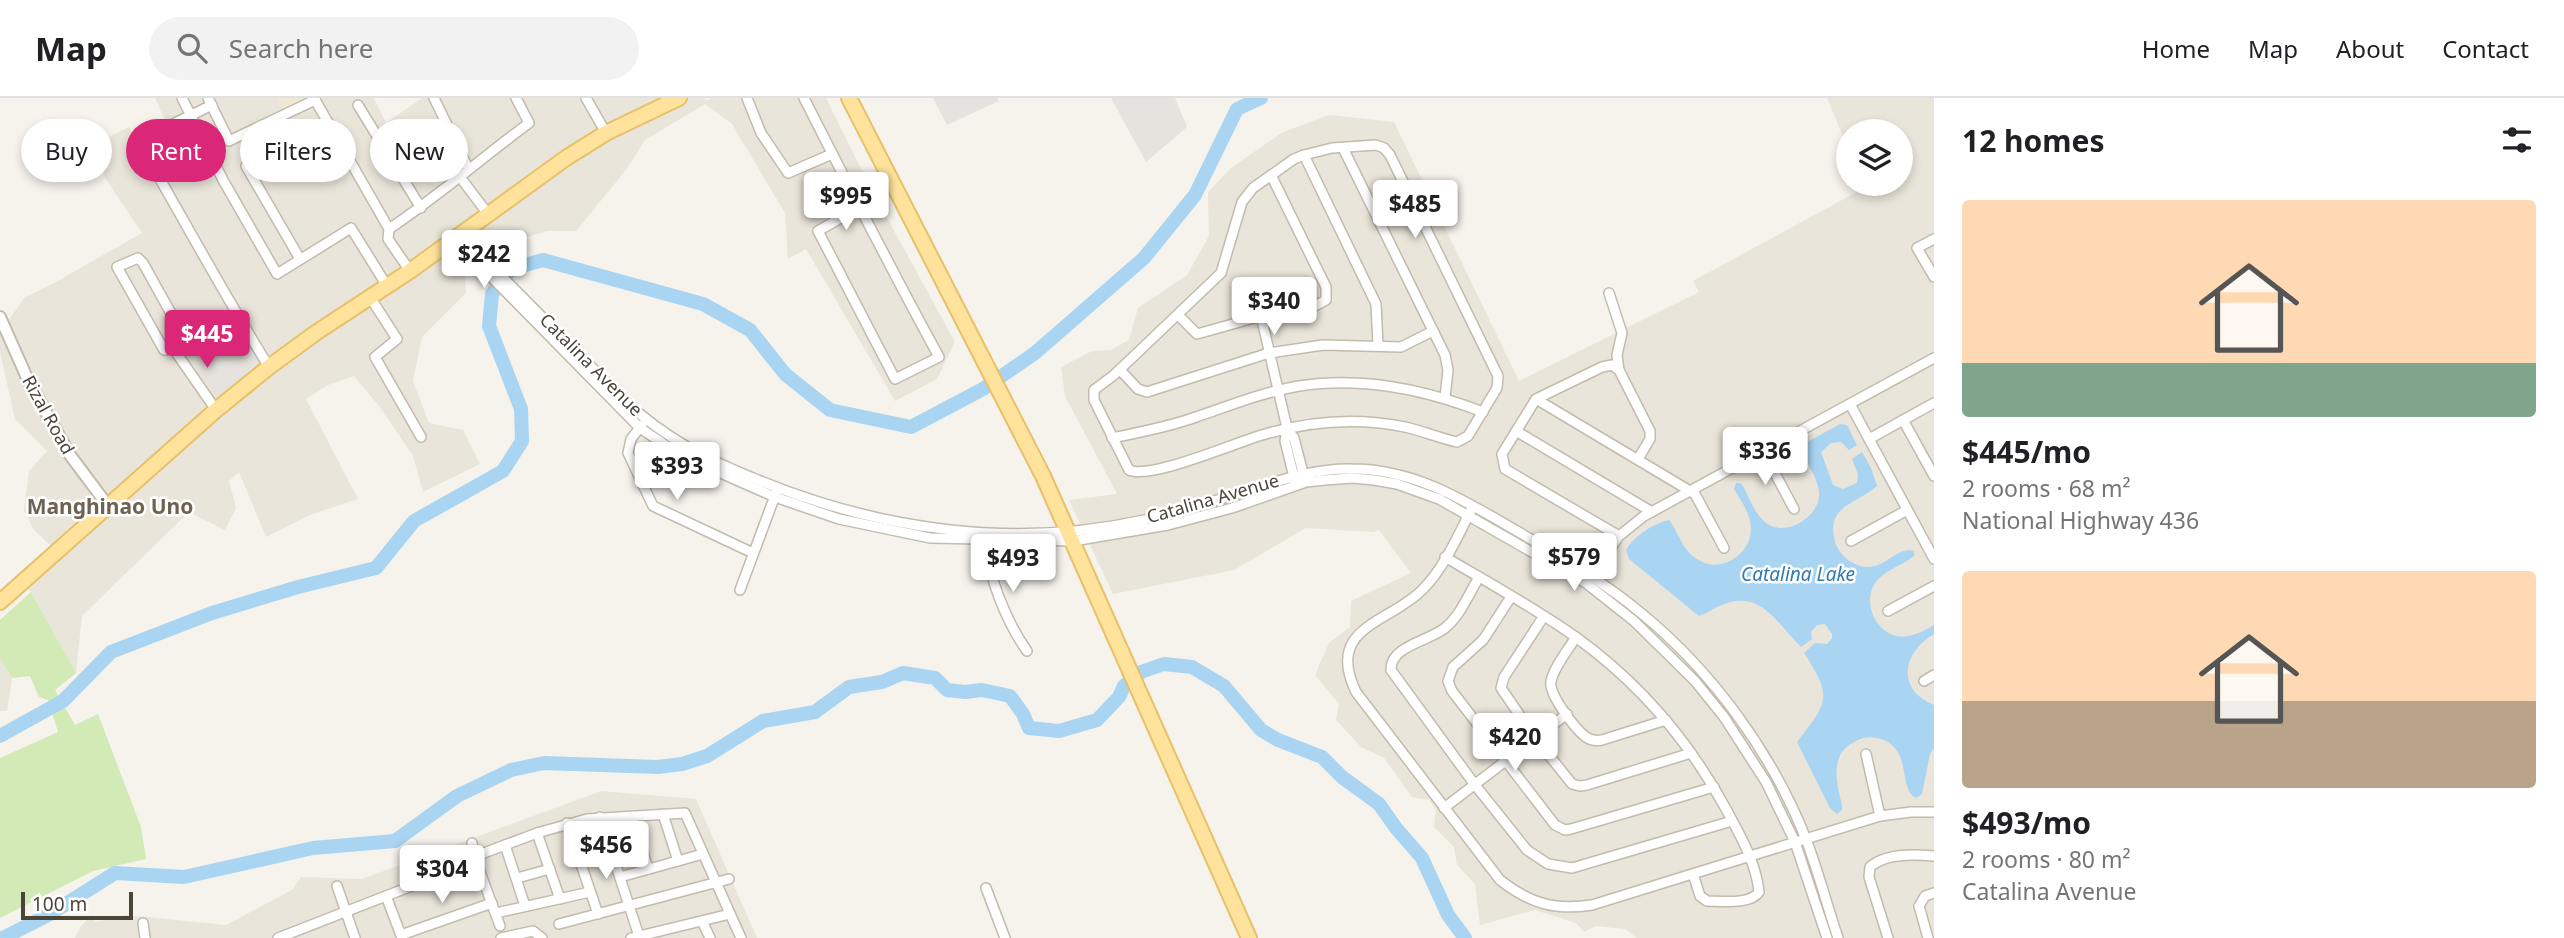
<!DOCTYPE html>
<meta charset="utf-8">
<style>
:root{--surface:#fff;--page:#f2f2f2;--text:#202124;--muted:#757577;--line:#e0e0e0;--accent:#db2777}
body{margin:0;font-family:"Noto Sans",sans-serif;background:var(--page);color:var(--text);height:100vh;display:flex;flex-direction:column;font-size:26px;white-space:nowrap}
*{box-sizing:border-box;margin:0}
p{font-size:23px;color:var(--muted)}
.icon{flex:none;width:38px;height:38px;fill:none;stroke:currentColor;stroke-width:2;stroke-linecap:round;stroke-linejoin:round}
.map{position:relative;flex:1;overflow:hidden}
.details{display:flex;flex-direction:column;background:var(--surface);width:630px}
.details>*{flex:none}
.guide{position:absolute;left:21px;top:21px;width:665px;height:63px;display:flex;gap:14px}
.fabs{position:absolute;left:1836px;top:21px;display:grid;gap:14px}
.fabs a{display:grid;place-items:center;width:77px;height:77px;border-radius:50%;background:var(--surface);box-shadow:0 4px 10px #0003;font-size:35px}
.scale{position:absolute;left:21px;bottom:18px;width:112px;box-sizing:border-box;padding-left:7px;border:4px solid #4b4439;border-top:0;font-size:19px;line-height:24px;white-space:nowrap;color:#4b4439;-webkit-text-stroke:5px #fff;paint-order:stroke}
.price{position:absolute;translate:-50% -60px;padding:0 16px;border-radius:7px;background:#fff;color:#222;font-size:23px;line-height:46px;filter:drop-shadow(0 2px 4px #0008)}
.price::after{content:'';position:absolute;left:50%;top:42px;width:21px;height:16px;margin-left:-10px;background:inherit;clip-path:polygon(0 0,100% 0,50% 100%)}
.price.on{background:var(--accent);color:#fff}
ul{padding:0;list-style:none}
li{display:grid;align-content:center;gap:14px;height:371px;padding:0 28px}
li span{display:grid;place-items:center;height:217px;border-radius:7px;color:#555}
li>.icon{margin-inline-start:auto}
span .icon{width:126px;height:126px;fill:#fffc;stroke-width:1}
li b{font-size:30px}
h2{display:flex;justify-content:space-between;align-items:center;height:84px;padding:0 28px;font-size:30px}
.tag{padding:0 24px;border-radius:32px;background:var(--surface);box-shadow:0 4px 10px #0003;font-size:24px;line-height:63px}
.tag.on{background:var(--accent);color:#fff}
header{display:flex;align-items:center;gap:42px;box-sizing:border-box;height:98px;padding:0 35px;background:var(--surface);border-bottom:2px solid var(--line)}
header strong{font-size:33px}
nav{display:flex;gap:38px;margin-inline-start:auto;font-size:24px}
.search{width:490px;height:63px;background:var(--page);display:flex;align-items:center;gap:18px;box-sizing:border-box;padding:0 24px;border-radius:38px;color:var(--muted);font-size:26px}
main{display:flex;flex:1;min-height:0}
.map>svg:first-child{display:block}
.residential{fill:#eae5da}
.industrial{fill:#e6e2dd}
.education{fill:#efe8d6}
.green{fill:#d2eab5}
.water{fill:#a9d4f2}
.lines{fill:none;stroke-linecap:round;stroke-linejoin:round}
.river{stroke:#a9d4f2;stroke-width:14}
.minor-casing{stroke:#c2bbae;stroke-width:12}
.tertiary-casing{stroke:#c2bbae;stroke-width:14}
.primary-casing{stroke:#e6c16a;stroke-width:18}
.minor{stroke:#fff;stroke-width:9}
.tertiary{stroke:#fff;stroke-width:10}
.primary{stroke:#ffe39c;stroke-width:14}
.labels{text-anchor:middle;stroke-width:5;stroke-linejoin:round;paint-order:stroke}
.street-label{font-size:18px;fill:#4b4439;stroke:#fff}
.water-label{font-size:19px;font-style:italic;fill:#2e7ab2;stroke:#fff}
.quarter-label{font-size:21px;font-weight:bold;fill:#6e6250;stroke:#fff}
</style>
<header>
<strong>Map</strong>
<div class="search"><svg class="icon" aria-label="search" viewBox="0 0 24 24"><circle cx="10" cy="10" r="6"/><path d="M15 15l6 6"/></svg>Search here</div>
<nav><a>Home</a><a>Map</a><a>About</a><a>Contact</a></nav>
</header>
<main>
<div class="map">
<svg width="1934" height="840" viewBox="0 0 1934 840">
<rect width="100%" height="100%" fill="#f6f3ec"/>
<g class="residential">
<path d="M155 0H374L386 25 422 0H704L706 3 712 0H826L868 85 955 244 937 281 895 303 806 151 788 161 785 115 732 26 705 6 645 42 626 72 576 133H547L498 148 464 162 466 195 422 239 413 283 429 325 463 332 480 366 423 394 413 358 379 308 354 278 328 287 306 301 358 401 310 417 266 439 239 374 229 383 236 410 225 432 189 414 82 518 76 575 31 494 20 483 54 451 34 432 24 413 29 373 47 353 15 321 0 254V234L25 199 54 185 142 135 105 80 93 47 129 29 150 68 178 51Z"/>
<path d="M1827 0H1934V840H1637L1625 831 1596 828 1584 834 1576 825 1535 812 1480 827 1475 786 1457 767 1454 749 1434 729 1436 712 1429 702 1412 699 1384 660 1361 649 1336 622 1339 606 1315 577 1329 545 1350 529 1351 503 1411 475 1379 432 1373 434 1306 430 1234 472 1113 496 1069 402 1117 396 1065 298 1061 269 1092 253 1111 252 1129 242 1138 210 1187 177 1209 138 1208 94 1231 70 1283 34 1329 17 1394 24 1519 283 1699 194 1693 183 1864 90 1862 86H1900V33H1848V51Z"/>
<path d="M0 560 12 580 7 613H0Z"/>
<path d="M601 693 696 701 757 840H75L81 828 92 817 95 824 126 817 226 827 292 792 301 779 362 781Z"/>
</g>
<g class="industrial">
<path d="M933 0H997L999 3 947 27Z"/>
<path d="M1111 0H1175L1187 29 1146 64Z"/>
<path d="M235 219 265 265 219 302 191 261 223 237 219 231Z"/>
</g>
<path class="education" d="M277 0H311L285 15Z"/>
<path class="green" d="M31 494 76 575 55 592 75 627 98 616 141 729 146 761 93 773 0 820V660L58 634 48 602 39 599 30 578 12 580 0 560V522Z"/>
<path class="water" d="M1840 326 1847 327 1857 347 1849 352 1841 344 1831 345 1821 354 1833 387 1843 391 1857 385 1858 376 1852 361 1862 354 1871 370 1877 388C1857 406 1825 407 1835 444 1837 451 1842 457 1848 462 1881 484 1892 447 1914 453V458C1902 468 1883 472 1874 487 1864 504 1874 530 1893 537 1907 542 1923 534 1934 527V536C1902 554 1896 592 1934 607V650L1930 656 1922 696 1916 700C1898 691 1912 654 1884 642 1875 639 1867 638 1858 642 1850 646 1842 651 1839 660 1833 675 1839 692 1842 708V712L1837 716 1830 710 1797 644C1828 604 1833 599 1804 555L1815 545 1827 546 1832 540V536L1825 526 1817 527 1811 534 1812 541 1801 549C1776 525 1761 489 1719 508 1712 511 1706 516 1699 518L1629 461 1626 452C1634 438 1654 425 1669 422 1679 435 1682 452 1697 461 1719 477 1751 457 1751 431 1751 416 1741 403 1734 391L1736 385H1740L1743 388C1749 400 1755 416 1766 425 1786 440 1822 418 1819 393 1817 377 1804 363 1800 348Z"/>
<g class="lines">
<g class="river">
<path d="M0 638 63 603 111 554 212 515 298 489 376 470 414 423 503 373 522 343 521 311 489 228 492 196 511 171 543 162 703 206 750 232 785 276 830 312 911 329 983 291 1035 255 1144 160 1195 97 1237 11 1261 0"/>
<path d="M3 840 50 816 115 775 184 779 313 750 395 743 457 698 511 672 544 665 658 669 682 666 707 658 763 623 815 614 849 589 882 584 903 575 935 580 947 592 965 594 982 592 1010 598 1023 616 1029 630 1059 633 1097 622 1119 599 1124 588 1141 574 1164 566 1192 569 1224 588 1261 632 1278 642 1322 659 1342 679 1379 706 1396 730 1422 760 1448 817 1465 840"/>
</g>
<defs>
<g id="minor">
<path d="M182 0 223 82 277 176 351 130 387 188"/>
<path d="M208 0 229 43 315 2"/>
<path d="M314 0 389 131 388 141 410 173"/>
<path d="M434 0 468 70"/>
<path d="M586 0 606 35"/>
<path d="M747 0 761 35 788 75 832 56"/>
<path d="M804 0C848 87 892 173 939 259L895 281 818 133 860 109"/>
<path d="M212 7 138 43C182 118 223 195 269 269"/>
<path d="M358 7 421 110"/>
<path d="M1376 47 1384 50 1390 57 1498 278 1497 290 1468 338 1457 344C1439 340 1423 333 1405 329 1357 319 1309 323 1262 337 1237 344 1150 382 1129 372L1094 302V292L1114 277 1221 175 1242 104 1253 90 1294 61 1304 57 1332 50Z"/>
<path d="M1343 50 1445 257 1448 272 1445 299"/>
<path d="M1304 57 1376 206 1378 247"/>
<path d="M246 68 300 161"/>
<path d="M460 79 488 116"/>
<path d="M389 131C438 98 482 60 529 25L516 0"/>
<path d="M460 136 625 303C666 341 706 361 758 382 880 432 1014 451 1144 422 1172 415 1202 407 1230 398 1271 386 1309 370 1352 371 1415 371 1465 403 1517 433 1559 458 1603 483 1641 515 1712 573 1772 655 1806 741 1818 773 1827 807 1838 840"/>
<path d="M454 141 640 330 680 357 734 381 775 399 839 421 930 440 1073 443 1168 427 1232 410 1306 384 1325 382 1352 380 1374 382 1397 386 1439 401 1586 485 1634 523 1695 583 1724 619 1766 684 1795 744 1827 840"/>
<path d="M1934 141 1917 150 1934 179"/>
<path d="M138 160 143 165 183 237V244L166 252H164L117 169Z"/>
<path d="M1609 195 1622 235 1617 257 1619 272"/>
<path d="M370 199 397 241 375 259 421 339"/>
<path d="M1178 217 1197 236 1261 218 1313 209 1326 202V189L1271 77"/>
<path d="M1261 218 1287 330 1294 340 1304 379"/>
<path d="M173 250 216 312"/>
<path d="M1120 272 1138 291 1147 294 1269 255 1323 247 1401 249 1433 233"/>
<path d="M1536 301 1695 396 1724 450"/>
<path d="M1850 306 1934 461"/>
<path d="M1903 322 1934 378"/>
<path d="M642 327 631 341 628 355 653 408 753 455"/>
<path d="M1287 330 1285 343 1295 383"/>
<path d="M1516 333 1652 414"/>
<path d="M1112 340C1140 334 1169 329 1196 319 1229 308 1263 294 1299 288 1362 278 1424 291 1483 314"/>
<path d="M1869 341 1934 305"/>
<path d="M1763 353 1794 411"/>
<path d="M1471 412C1458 438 1444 470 1423 491 1391 525 1324 528 1356 594L1500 782C1529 805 1555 813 1592 807L1880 718 1911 714H1934"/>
<path d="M1619 438 1505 371 1502 356 1536 301 1602 269 1612 267 1619 272 1650 333V341L1638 361"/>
<path d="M991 439C980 468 1010 529 1027 553"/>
<path d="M1851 443 1907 412"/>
<path d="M1445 459C1489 485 1535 510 1577 540 1639 585 1689 643 1726 711 1740 737 1756 764 1759 794 1750 807 1722 803 1707 803L1700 798 1693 776"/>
<path d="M1479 479C1469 496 1460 518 1445 530 1429 543 1390 548 1391 572L1475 687 1527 752 1548 766 1572 770 1732 723"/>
<path d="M1589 481 1619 438 1644 418 1934 260"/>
<path d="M740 492 776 395"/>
<path d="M1511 499 1483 542 1453 569 1448 583 1452 593 1555 727 1565 732 1571 731 1714 689"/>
<path d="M1888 513 1934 488"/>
<path d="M1544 518 1504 579 1501 590 1536 641 1572 686 1580 688 1587 687 1691 655"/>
<path d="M1576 539C1568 552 1554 569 1551 583 1548 596 1576 632 1586 639 1591 643 1596 643 1602 642L1666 622"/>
<path d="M1924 583 1934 577"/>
<path d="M1866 656 1880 718"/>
<path d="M1444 710 1567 616"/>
<path d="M663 716 678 763"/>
<path d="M632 718 648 771"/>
<path d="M600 719 639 838"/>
<path d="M567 725 598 816"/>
<path d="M537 735 560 801"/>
<path d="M472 745 476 763 500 828"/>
<path d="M505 747 525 808"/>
<path d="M476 758 537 735 587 721 685 715 741 840"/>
<path d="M620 779 703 756"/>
<path d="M517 780 550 771"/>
<path d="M337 788 355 840"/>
<path d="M986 790 1005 840"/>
<path d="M386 798 402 840"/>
<path d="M496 815 590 794"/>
<path d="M702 823 710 840"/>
<path d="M143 825 145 840"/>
<path d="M559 826 729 781"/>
<path d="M401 837 492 805"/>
<path d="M278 840 476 763"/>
<path d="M501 840 533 833 542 840"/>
<path d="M631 840 730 816"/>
<path d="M1888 840 1869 779 1870 769C1885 755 1914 756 1934 758"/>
<path d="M1928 840 1919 808 1925 798 1934 795"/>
</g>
<path id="tertiary" d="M0 219 28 282 70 357 108 408"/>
<g id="primary">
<path d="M849 0 1043 378 1249 840"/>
<path d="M0 504 216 312 269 269 317 234 410 173 566 60 606 35 679 0"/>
</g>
</defs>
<use href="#minor" class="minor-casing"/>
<use href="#tertiary" class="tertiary-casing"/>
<use href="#primary" class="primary-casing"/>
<use href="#minor" class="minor"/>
<use href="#tertiary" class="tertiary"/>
<use href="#primary" class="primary"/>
</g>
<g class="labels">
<g class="street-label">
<text transform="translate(591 267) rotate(45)" y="6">Catalina Avenue</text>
<text transform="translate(48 317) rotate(61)" y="6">Rizal Road</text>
<text transform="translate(1213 401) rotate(-16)" y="6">Catalina Avenue</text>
</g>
<g class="water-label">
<text x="1798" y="483">Catalina Lake</text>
</g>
<g class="quarter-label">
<text x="110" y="416">Manghinao Uno</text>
</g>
</g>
</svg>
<div class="fabs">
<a><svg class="icon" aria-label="layers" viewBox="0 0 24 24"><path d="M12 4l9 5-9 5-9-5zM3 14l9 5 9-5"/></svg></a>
</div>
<div class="scale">100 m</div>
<b class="price" style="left:846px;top:134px">$995</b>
<b class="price" style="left:1415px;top:142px">$485</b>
<b class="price" style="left:484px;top:192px">$242</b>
<b class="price" style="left:1274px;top:239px">$340</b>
<b class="price on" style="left:207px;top:272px">$445</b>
<b class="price" style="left:1765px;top:389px">$336</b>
<b class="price" style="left:677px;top:404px">$393</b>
<b class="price" style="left:1574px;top:495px">$579</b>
<b class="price" style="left:1013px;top:496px">$493</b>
<b class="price" style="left:1515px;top:675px">$420</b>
<b class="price" style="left:606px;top:783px">$456</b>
<b class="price" style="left:442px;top:807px">$304</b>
<div class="guide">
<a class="tag">Buy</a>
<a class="tag on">Rent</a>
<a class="tag">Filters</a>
<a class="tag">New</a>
</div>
</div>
<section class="details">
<h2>12 homes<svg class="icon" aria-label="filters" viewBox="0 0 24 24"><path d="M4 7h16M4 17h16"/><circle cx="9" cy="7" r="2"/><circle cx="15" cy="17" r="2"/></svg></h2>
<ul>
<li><span style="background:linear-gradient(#ffd9b3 75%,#7fa58c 0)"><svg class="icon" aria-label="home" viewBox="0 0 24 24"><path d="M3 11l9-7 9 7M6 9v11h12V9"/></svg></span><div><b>$445/mo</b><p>2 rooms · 68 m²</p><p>National Highway 436</p></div></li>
<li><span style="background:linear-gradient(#ffd9b3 60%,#b9a48a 0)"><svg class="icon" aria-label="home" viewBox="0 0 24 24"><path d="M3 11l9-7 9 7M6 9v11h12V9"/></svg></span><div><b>$493/mo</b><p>2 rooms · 80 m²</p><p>Catalina Avenue</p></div></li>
</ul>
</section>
</main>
